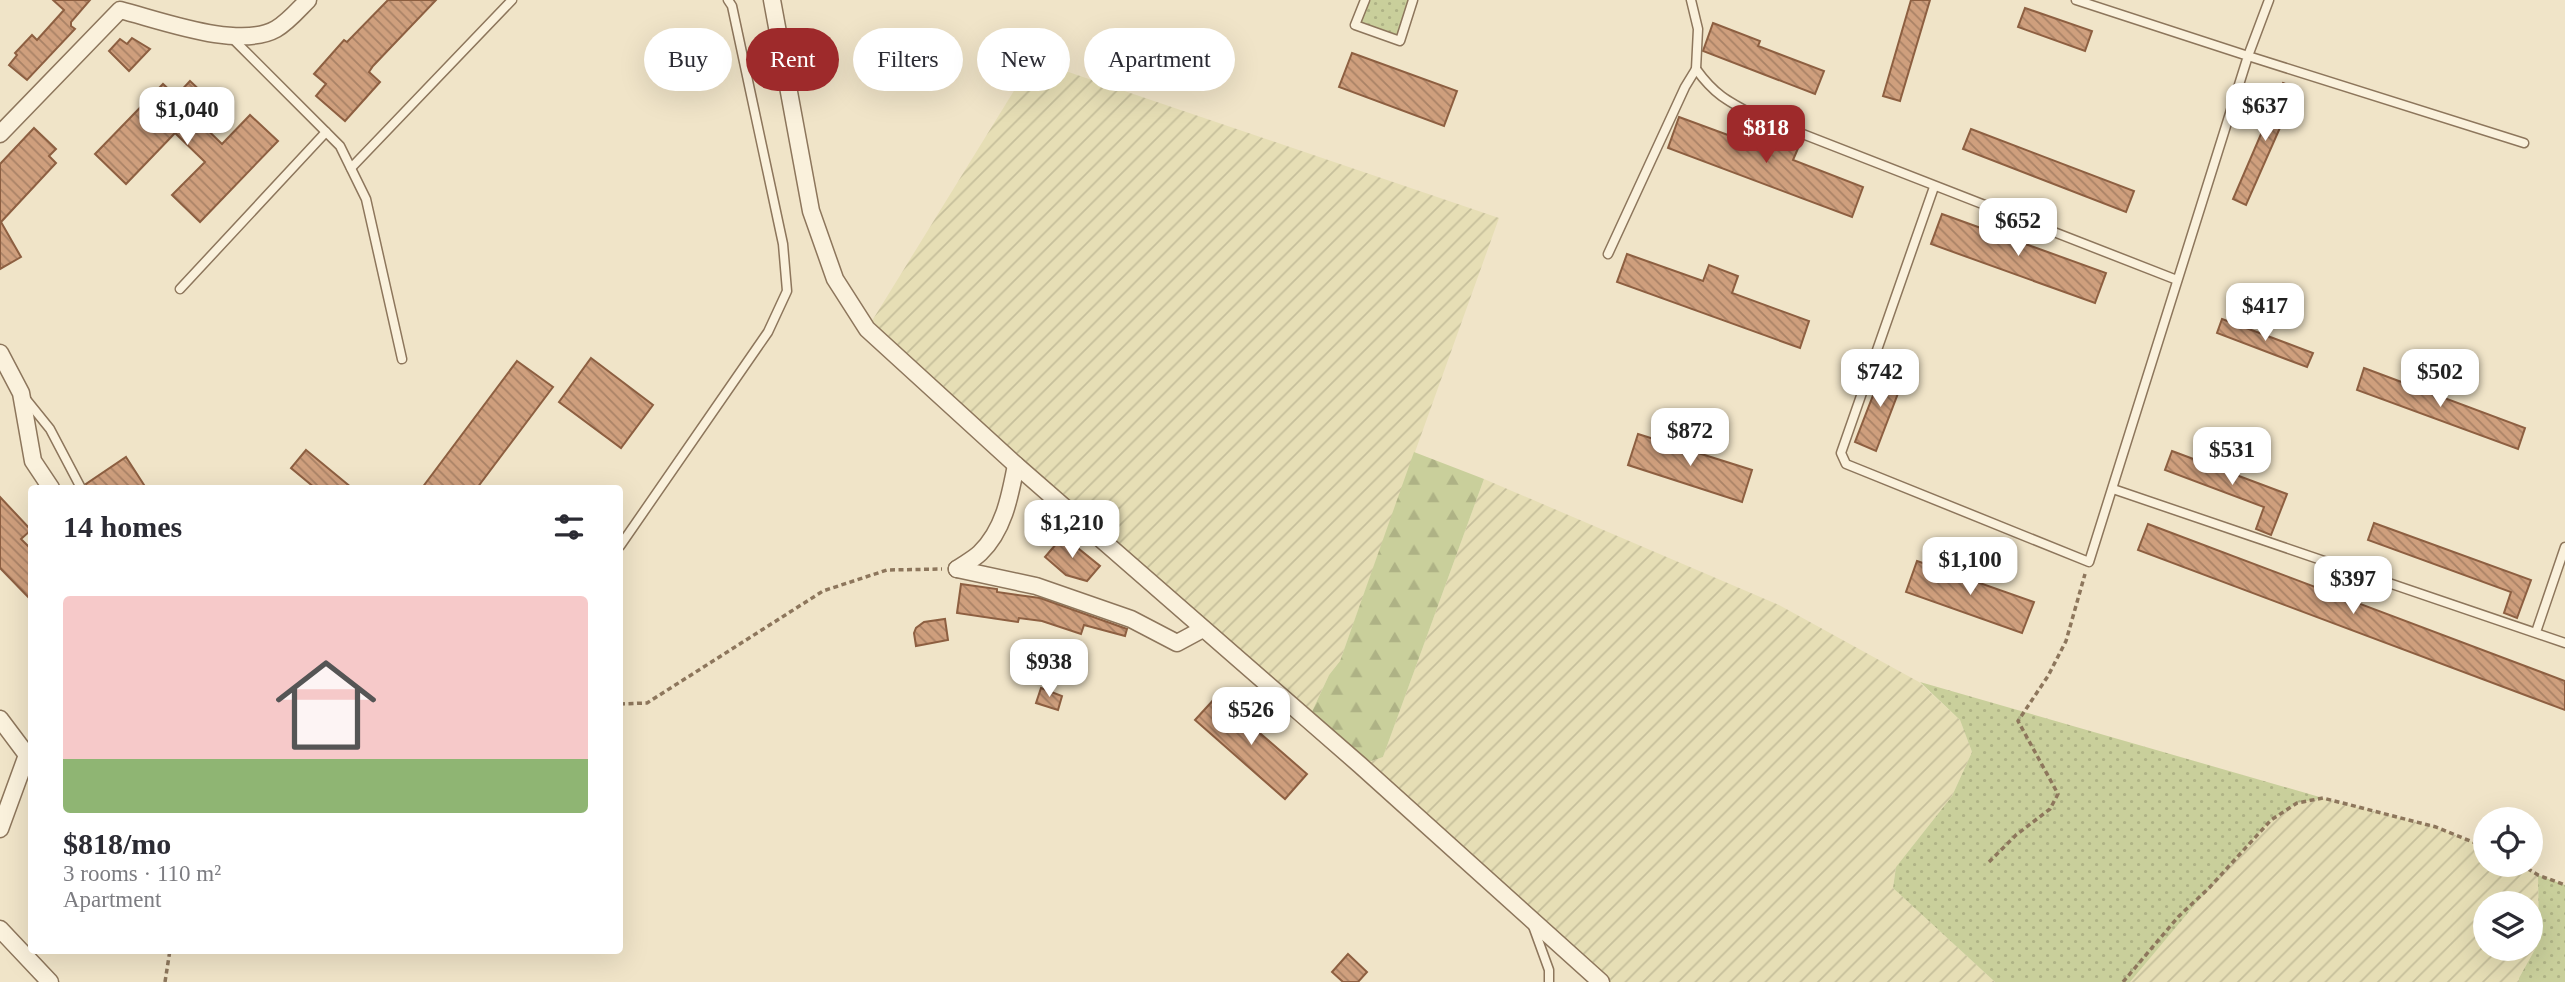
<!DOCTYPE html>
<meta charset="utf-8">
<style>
:root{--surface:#fff;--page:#f7f7f7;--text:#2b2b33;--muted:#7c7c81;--line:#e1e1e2;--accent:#9e2a2b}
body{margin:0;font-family:Georgia,serif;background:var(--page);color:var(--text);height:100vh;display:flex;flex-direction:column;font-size:26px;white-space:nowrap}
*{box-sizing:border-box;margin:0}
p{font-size:23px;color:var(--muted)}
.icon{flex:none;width:38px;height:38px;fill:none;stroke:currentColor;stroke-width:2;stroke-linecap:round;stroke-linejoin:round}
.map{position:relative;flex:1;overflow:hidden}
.side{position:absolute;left:28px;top:485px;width:595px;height:469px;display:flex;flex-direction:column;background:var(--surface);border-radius:7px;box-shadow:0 7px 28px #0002}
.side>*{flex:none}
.guide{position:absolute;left:644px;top:28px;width:665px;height:63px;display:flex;gap:14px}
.fabs{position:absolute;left:2473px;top:807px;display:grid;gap:14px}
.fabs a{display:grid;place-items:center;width:70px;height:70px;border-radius:50%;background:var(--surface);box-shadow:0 7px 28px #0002;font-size:35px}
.price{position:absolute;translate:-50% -60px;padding:0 16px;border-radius:14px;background:#fff;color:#222;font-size:23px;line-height:46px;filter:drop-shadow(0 2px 4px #0008)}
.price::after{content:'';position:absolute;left:50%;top:42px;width:21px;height:16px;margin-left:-10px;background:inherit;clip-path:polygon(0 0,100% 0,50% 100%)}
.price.selected{background:var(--accent);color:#fff}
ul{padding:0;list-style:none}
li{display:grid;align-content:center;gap:14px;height:371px;padding:0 35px}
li+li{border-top:2px solid var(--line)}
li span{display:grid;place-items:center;height:217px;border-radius:7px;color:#555}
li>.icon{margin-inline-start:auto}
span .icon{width:126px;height:126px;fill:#fffc;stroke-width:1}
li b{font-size:30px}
h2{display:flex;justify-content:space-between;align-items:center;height:84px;padding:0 35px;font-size:30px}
.tag{padding:0 24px;border-radius:32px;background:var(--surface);box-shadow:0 7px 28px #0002;font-size:24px;line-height:63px}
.tag.selected{background:var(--accent);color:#fff}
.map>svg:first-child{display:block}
.farmland{fill:url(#farmland-furrows);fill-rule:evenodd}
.grass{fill:url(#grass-dots)}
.forest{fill:url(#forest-firs)}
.building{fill:url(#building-back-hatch);stroke:#8d5f41;stroke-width:2}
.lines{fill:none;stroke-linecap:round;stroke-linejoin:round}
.lane-casing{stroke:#8d765c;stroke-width:11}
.street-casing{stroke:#8d765c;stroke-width:19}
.path{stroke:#8d765c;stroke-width:3.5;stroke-dasharray:5 3.5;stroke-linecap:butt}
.lane{stroke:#faf1dc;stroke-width:8}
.street{stroke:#faf1dc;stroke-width:16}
</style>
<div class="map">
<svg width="2565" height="982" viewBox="0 0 2565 982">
<defs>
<pattern id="farmland-furrows" width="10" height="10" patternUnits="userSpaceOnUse" patternTransform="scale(1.75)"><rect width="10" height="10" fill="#e6deb5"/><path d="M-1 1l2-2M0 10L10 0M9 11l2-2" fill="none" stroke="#c6bf9b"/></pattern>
<pattern id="grass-dots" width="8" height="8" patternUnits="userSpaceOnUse" patternTransform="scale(1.75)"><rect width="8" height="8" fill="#c9cf9b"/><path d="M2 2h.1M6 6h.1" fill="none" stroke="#aeb285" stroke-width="1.8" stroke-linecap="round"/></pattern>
<pattern id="forest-firs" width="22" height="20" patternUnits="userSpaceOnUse" patternTransform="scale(1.75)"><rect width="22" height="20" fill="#c9cf9b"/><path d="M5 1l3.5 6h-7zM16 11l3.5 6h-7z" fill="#aeb285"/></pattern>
<pattern id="building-back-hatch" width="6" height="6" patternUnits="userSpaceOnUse" patternTransform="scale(1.75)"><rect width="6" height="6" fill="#cf9f7d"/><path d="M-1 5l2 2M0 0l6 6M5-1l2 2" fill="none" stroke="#a98266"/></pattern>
</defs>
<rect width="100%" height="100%" fill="#f0e4c8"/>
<g class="farmland">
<path d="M1033 60 1499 218 1340 661 1329 675 1308 720 867 329Z"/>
<path d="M1484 479 1779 605 1919 682 1960 720 1972 752 1952 796 1896 867 1893 888 1995 982H1601L1360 765 1383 757Z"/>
<path d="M2323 798 2436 827 2485 847V864L2520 865 2538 875 2539 942 2519 978V982H2130L2209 888 2271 820 2297 803ZM2485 903H2530V948H2485Z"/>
</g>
<g class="grass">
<path d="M1365 0H1413L1400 41 1355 25Z"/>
<path d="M1920 682 2323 798 2297 803 2271 820 2209 888 2130 982H1995L1893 888 1896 867 1952 796 1972 752 1960 720Z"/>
<path d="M2538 875 2565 885V982H2519V978L2539 942Z"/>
</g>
<path class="forest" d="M1414 452 1484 479 1383 757 1360 765 1308 720 1329 675 1340 661Z"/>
<g class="building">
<path d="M53 0H90L71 22V26L75 29 27 80 9 65 17 55 15 53 32 35 37 40 64 10Z"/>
<path d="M388 0H436L373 66 369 72 380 82 345 121 316 96 326 84 314 74 344 40 347 42Z"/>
<path d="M1911 0H1930L1900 101 1883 96Z"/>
<path d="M2025 8 2092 31 2085 51 2018 27Z"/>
<path d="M1713 23 1760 41 1758 46 1824 71 1815 94 1703 51Z"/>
<path d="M132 38 150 49 129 71 109 51 120 39 127 44Z"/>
<path d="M1352 53 1457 91 1444 126 1339 87Z"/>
<path d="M190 81 207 97 191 114 222 144 250 115 278 141 200 222 172 195 205 162 175 133 126 184 95 154 163 84 176 96Z"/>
<path d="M2283 83 2297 89 2246 205 2233 199Z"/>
<path d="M1679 117 1755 145 1760 131 1799 146 1793 160 1863 187 1852 217 1668 148Z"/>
<path d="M34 128 56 149 49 156 56 163 1 222 21 257 0 269V164Z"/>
<path d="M1971 129 2134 191 2126 212 1963 149Z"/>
<path d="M1942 214 2106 273 2095 303 1931 244Z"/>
<path d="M1627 254 1703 281 1709 265 1738 276 1732 293 1809 321 1800 348 1617 282Z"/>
<path d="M2222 319 2313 353 2307 367 2217 333Z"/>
<path d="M591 358 653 405 621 448 559 402Z"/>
<path d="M517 361 553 387 477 488H422Z"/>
<path d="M1884 367 1905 375 1876 451 1855 442Z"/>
<path d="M2364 368 2525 428 2518 449 2357 390Z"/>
<path d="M1638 434 1752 470 1742 502 1628 465Z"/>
<path d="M306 450 352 488H315L291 468Z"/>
<path d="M2172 451 2287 494 2271 535 2256 529 2264 507 2165 470Z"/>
<path d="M126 457 146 488H87L86 484Z"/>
<path d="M0 497 31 530 21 539 32 550V601L0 568Z"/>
<path d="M2374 523 2531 580 2517 618 2504 613 2511 592 2368 540Z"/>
<path d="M2148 524 2565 681V710L2138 550Z"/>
<path d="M1063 536 1100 566 1087 581 1066 575 1045 557Z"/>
<path d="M1917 561 2034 602 2022 633 1906 592Z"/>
<path d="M961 584 997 589V592L1040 598 1127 629 1125 636 1084 625 1081 634 1042 621 1019 618 1018 622 957 613Z"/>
<path d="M945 619 948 640 916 646 914 633 916 628 924 622Z"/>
<path d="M1041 688 1062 696 1058 710 1036 703Z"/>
<path d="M1217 696 1307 774 1285 799 1195 720Z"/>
<path d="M1348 954 1367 972 1358 982H1343L1332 972Z"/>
</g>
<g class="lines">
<defs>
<g id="lane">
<path d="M1365 0 1355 25 1400 41 1413 0"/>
<path d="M2269 0 2248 56 2524 143"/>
<path d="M232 38 340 146 366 199 402 359"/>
<path d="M1696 69C1714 94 1727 101 1754 115L2177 280"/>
<path d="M351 168 512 0"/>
<path d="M1934 187 1841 453 1846 464 2089 562 2248 56 2076 0"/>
<path d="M1608 254 1685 87 1696 69 1698 29 1691 0"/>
<path d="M180 289 326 132"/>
<path d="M25 398 50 429 81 488"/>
<path d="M2113 489 2565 643"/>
<path d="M620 546 768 332 787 291 783 244 732 6 728 0"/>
<path d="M2536 632 2565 547"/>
<path d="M1533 926 1549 970V982"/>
</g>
<g id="street">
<path d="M772 0 811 211 835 279 867 329 1016 465 1360 765 1601 982"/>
<path d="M0 134 120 10C160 20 239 50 276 29 288 22 298 10 308 0"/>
<path d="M0 353 21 393 33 461 51 488"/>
<path d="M957 569 1036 586 1131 619 1177 643 1203 629"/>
<path d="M957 569C964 564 974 559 980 553 1004 530 1010 496 1016 465"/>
<path d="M0 719 27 755 0 829"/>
<path d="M0 929 50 982"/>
</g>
</defs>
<use href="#lane" class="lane-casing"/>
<use href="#street" class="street-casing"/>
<g class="path">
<path d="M620 704 647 703 823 591 887 570 942 569"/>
<path d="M1989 862 2016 835 2050 809 2058 794 2018 721 2048 676 2066 641 2085 574"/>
<path d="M2520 864 2538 875 2565 885"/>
<path d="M165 982 170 950"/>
<path d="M2123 982 2178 917 2209 888 2271 820 2297 803 2323 798 2436 827 2485 847"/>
</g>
<use href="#lane" class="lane"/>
<use href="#street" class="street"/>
</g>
</svg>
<div class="fabs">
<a><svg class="icon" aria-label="locate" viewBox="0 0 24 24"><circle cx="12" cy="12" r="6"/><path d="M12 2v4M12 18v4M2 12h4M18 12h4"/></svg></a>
<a><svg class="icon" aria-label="layers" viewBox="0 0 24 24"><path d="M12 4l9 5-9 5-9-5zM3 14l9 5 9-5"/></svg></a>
</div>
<b class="price" style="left:2265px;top:143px">$637</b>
<b class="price" style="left:187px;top:147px">$1,040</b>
<b class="price selected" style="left:1766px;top:165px">$818</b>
<b class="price" style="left:2018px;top:258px">$652</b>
<b class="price" style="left:2265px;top:343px">$417</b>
<b class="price" style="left:1880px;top:409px">$742</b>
<b class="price" style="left:2440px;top:409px">$502</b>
<b class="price" style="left:1690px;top:468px">$872</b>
<b class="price" style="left:2232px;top:487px">$531</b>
<b class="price" style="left:1072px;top:560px">$1,210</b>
<b class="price" style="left:1970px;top:597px">$1,100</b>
<b class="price" style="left:2353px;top:616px">$397</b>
<b class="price" style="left:1049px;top:699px">$938</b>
<b class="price" style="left:1251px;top:747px">$526</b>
<div class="guide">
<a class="tag">Buy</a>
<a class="tag selected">Rent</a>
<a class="tag">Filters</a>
<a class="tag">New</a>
<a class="tag">Apartment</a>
</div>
<section class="side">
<h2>14 homes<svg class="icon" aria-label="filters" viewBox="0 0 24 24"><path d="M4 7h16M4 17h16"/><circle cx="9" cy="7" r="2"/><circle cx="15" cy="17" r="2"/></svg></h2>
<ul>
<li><span style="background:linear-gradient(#f6c9c9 75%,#8fb573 0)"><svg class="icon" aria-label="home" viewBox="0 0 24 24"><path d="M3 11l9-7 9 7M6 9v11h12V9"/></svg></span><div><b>$818/mo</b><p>3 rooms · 110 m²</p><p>Apartment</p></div></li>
</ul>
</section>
</div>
